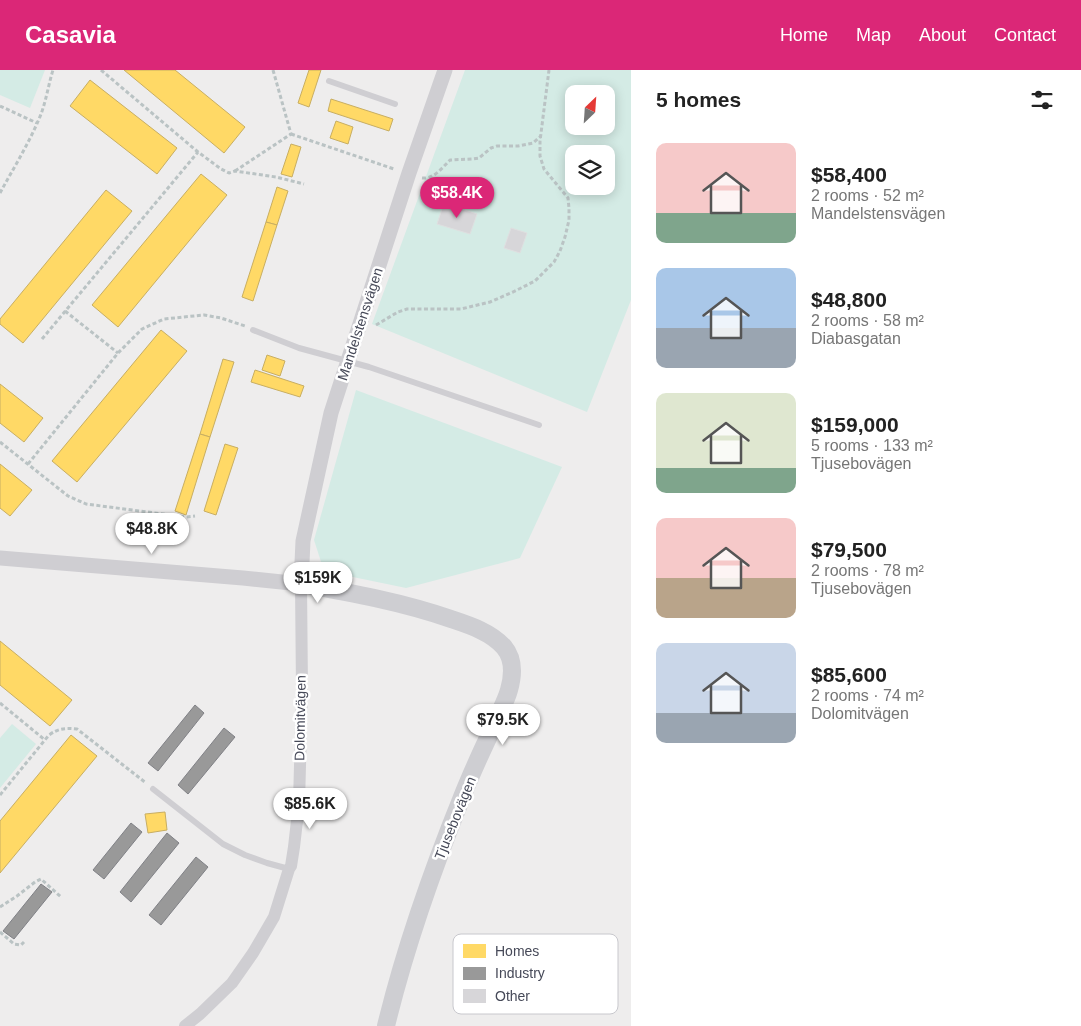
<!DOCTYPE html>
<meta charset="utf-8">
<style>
:root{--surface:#fff;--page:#f2f2f2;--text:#222;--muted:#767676;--accent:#db2777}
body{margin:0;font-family:Arial,sans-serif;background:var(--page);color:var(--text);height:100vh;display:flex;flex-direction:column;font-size:19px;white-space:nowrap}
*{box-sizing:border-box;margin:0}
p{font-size:16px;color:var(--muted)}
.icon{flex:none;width:28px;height:28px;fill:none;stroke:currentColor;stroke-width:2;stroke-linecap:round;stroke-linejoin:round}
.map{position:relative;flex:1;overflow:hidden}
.drawer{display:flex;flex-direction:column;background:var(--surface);width:450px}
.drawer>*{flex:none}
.needle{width:32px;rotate:25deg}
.buttons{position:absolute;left:565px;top:15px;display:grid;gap:10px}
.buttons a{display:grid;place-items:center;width:50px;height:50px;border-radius:10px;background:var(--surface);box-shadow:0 2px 12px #0003;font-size:25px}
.price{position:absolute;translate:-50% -42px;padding:0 11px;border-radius:18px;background:#fff;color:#222;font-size:16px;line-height:32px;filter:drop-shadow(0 1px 2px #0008)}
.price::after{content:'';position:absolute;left:50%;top:30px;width:15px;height:11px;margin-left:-8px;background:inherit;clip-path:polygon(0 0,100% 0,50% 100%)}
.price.active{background:var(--accent);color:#fff}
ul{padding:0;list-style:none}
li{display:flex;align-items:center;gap:15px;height:125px;padding:0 25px}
li span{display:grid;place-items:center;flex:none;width:140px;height:100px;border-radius:10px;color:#555}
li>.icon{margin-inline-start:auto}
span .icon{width:60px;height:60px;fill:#fffc;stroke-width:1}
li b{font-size:21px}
h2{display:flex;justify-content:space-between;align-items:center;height:60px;padding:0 25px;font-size:21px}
header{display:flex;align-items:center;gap:30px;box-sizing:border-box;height:70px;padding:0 25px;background:var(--accent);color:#fff}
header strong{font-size:24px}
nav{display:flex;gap:28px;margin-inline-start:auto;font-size:18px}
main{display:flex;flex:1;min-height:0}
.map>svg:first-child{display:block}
.green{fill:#d4ebe5;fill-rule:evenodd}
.homes{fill:#ffd966;stroke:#c8ae62}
.industry{fill:#999;stroke:#808186}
.building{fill:#d7d6d9;stroke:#dfdfe0}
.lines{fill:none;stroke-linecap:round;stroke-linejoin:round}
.path{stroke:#bac3c4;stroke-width:3;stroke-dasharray:4 2.5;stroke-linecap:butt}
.service{stroke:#cfced2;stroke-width:6}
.minor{stroke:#cfced2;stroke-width:12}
.tertiary{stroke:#cfced2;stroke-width:15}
.secondary{stroke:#ceced2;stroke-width:18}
.labels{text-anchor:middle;stroke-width:5;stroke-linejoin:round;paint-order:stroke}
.street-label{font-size:14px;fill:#464958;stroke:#fff}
.key{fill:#fff;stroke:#c8c8cd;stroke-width:1}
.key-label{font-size:14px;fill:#464958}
</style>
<header>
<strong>Casavia</strong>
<nav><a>Home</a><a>Map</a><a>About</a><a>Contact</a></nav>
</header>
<main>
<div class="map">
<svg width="631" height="956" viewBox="0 0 631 956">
<rect width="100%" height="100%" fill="#eeeded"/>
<g class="green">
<path d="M0 0H45L30 38 0 25Z"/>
<path d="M465 0H631V230L587 342 372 254ZM574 24H606V56H574ZM574 84H606V116H574Z"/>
<path d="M356 320 562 397 520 488 406 518 324 501 314 470Z"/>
<path d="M12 654 36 674 0 718V668Z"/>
</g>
<g class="homes">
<path d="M124 0H175L245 57 224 83Z"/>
<path d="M309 0H321L309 37 298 33Z"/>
<path d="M90 10 177 78 157 104 70 36Z"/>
<path d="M331 29 393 49 389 61 328 41Z"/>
<path d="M336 51 353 57 348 74 330 68Z"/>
<path d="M291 74 301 77 292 107 281 104Z"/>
<path d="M201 104 227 125 118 257 92 235Z"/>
<path d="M277 117 288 121 277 155 266 152Z"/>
<path d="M106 120 132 141 23 273 0 254V249Z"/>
<path d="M266 152 277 155 253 231 242 227Z"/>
<path d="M161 260 187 281 77 412 52 391Z"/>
<path d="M267 285 285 291 280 306 262 300Z"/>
<path d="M223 289 234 292 210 367 200 364Z"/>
<path d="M255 300 304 316 300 327 251 312Z"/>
<path d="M0 314 43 348 24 372 0 353Z"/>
<path d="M200 364 210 367 186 445 175 441Z"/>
<path d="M225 374 238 378 216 445 204 441Z"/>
<path d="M0 394 32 420 10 446 0 438Z"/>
<path d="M0 571 72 630 50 656 0 615Z"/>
<path d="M71 665 97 686 0 803V751Z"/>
<path d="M165 742 167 760 148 763 145 744Z"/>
</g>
<g class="industry">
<path d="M195 635 204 643 158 701 148 693Z"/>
<path d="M224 658 235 667 188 724 178 715Z"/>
<path d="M131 753 142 762 104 809 93 800Z"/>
<path d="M167 763 179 773 131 832 120 822Z"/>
<path d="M196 787 208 797 161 855 149 845Z"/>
<path d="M41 814 52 822 14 869 3 861Z"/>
</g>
<g class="building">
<path d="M444 133 477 144 470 164 437 154Z"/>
<path d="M511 158 527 163 520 183 504 178Z"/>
</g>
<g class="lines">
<g class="path">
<path d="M101 0 198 82 221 99 229 103 235 101 276 107 304 114"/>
<path d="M273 0 291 64"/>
<path d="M0 36 37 53"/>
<path d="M291 64 394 99"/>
<path d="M235 101 291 64"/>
<path d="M422 108C434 109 442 98 450 90L472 89 479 88 491 78 497 76H518L533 73 541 66"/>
<path d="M0 123C13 99 28 75 39 49 46 33 48 16 53 0"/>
<path d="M65 241 118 283"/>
<path d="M376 255 398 242 407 239H461L490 232 513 222 535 211 554 192 560 181 565 167 569 150V138L568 128 544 99 540 86V71L549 0"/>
<path d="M42 269 198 82"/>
<path d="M0 372 68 426 86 434 186 447 195 446"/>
<path d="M28 394 118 283 142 259 164 249 204 245 221 248 245 256"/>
<path d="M0 633 45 670"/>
<path d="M0 725 49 665C59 658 65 658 77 659L146 713"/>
<path d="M0 837 17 826 35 812 41 809 61 827"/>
<path d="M0 862 14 874 21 875 24 872"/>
</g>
<g class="service">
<path d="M329 11 395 34"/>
<path d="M253 260 299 278 369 297 539 355"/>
<path d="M153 719 223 774 245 785 267 793 289 799"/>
</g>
<path class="minor" d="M185 956 200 944 232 913 253 883 274 847 289 799 291 796 294 777 299 733 302 620 301 514"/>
<path class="tertiary" d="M0 488 243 508 301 514 303 471 331 343 409 103 445 0"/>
<path class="secondary" d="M301 514C352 523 402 532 451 549 469 555 491 562 504 577 514 589 513 606 509 620 506 631 500 641 496 651 484 676 472 702 462 727 432 801 405 878 386 956"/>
</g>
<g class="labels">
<g class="street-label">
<text transform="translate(360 254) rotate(-72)" y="5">Mandelstensvägen</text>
<text transform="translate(300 648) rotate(-89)" y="5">Dolomitvägen</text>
<text transform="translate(455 748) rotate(-68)" y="5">Tjusebovägen</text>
</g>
</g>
<rect x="453" y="864" width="165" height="80" rx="8" class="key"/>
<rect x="463" y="874" width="23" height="14" fill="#ffd966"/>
<rect x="463" y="897" width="23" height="13" fill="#999"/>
<rect x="463" y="919" width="23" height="14" fill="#d7d6d9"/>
<g class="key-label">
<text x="495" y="886">Homes</text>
<text x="495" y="908">Industry</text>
<text x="495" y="931">Other</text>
</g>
</svg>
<div class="buttons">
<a><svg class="needle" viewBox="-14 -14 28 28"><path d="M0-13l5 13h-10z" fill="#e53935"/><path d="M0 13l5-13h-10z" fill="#767676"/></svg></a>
<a><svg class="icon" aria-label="layers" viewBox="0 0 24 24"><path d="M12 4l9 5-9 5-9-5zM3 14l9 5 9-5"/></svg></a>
</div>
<b class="price active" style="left:457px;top:149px">$58.4K</b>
<b class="price" style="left:152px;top:485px">$48.8K</b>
<b class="price" style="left:318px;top:534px">$159K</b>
<b class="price" style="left:503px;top:676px">$79.5K</b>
<b class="price" style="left:310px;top:760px">$85.6K</b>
</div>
<section class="drawer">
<h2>5 homes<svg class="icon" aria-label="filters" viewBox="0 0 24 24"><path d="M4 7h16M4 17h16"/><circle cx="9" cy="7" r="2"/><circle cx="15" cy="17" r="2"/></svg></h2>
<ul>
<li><span style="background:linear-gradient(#f6c9c9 70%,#7fa58c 0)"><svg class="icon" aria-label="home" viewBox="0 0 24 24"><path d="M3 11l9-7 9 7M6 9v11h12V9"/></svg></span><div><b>$58,400</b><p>2 rooms · 52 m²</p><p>Mandelstensvägen</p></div></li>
<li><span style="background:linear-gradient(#a9c7e8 60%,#9aa5b1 0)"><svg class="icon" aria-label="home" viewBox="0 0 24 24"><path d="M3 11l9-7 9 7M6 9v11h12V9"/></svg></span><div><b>$48,800</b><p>2 rooms · 58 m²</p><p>Diabasgatan</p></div></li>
<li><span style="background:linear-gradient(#dfe7d0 75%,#7fa58c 0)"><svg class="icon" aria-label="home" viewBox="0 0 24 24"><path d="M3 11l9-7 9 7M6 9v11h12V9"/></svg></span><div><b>$159,000</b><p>5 rooms · 133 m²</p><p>Tjusebovägen</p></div></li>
<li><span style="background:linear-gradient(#f6c9c9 60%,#b9a48a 0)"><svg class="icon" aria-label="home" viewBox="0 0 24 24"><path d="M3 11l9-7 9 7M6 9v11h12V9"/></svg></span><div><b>$79,500</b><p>2 rooms · 78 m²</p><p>Tjusebovägen</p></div></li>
<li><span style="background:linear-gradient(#c9d6e8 70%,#9aa5b1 0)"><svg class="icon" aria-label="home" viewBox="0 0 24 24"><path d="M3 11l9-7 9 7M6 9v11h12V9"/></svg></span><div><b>$85,600</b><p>2 rooms · 74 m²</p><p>Dolomitvägen</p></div></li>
</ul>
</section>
</main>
